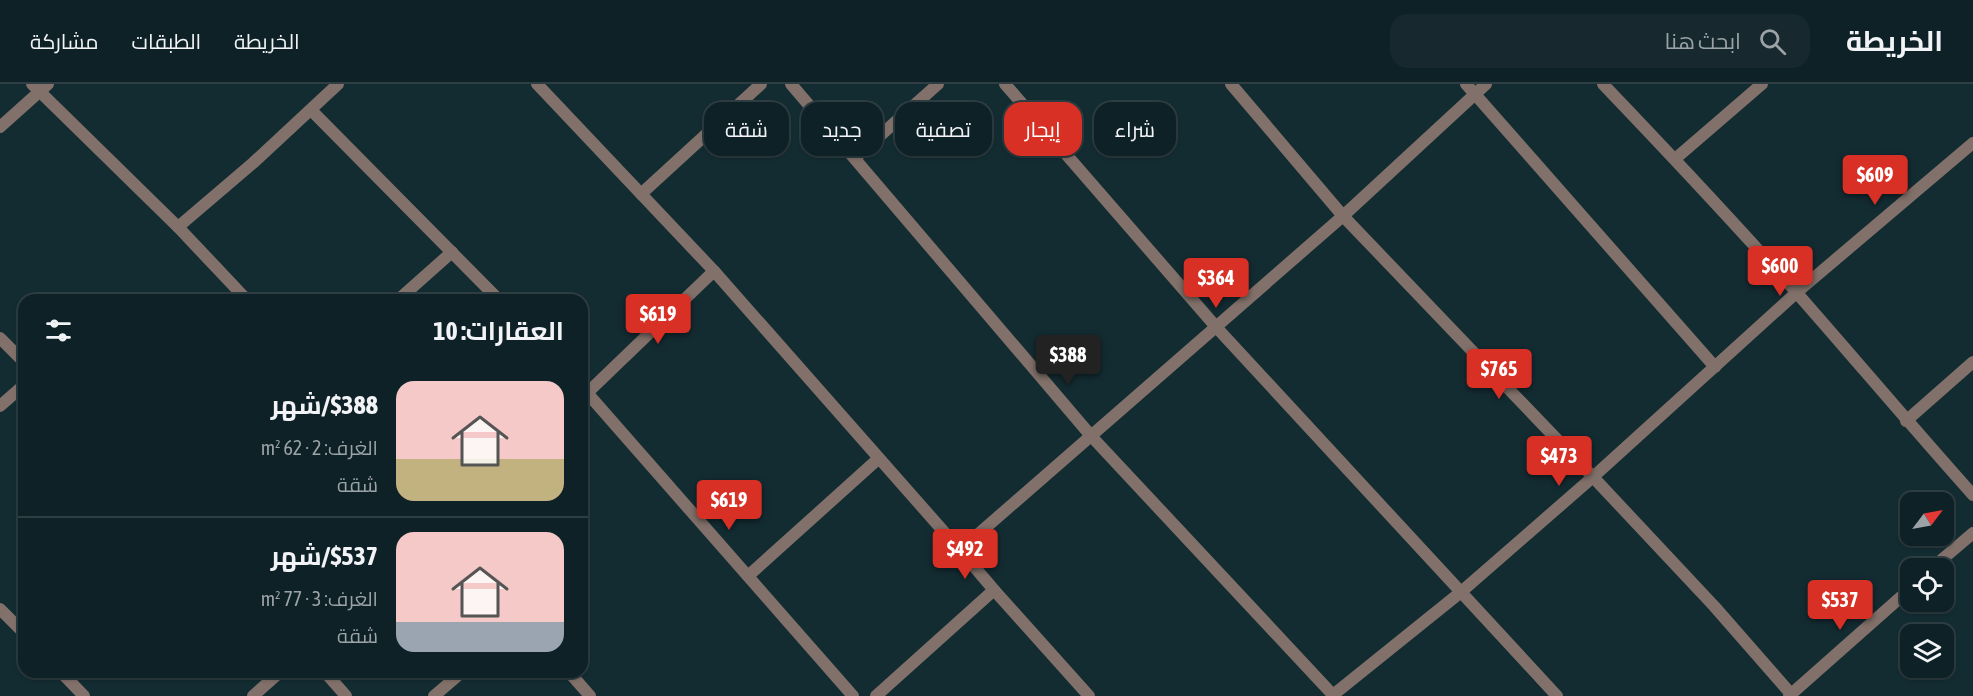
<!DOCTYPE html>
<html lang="ar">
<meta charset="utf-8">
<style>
:root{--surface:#0e2126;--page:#17292e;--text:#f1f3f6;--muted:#9ba3a7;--line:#2e3e43;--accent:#d93025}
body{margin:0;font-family:"Asap Condensed",Cairo,sans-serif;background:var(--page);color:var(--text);direction:rtl;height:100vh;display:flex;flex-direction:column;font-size:22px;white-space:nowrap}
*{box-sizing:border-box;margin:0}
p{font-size:20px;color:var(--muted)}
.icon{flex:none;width:33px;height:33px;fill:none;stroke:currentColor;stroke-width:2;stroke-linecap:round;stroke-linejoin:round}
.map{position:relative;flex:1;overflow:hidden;direction:ltr}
.sheet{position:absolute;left:18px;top:210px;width:570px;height:384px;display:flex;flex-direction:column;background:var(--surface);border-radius:18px;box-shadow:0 2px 4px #0004,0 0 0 2px var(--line);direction:rtl}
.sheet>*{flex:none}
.guide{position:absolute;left:606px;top:18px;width:570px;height:54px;direction:rtl;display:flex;gap:12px}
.needle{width:39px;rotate:58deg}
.controls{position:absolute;left:1900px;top:408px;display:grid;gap:12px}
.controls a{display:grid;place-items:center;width:54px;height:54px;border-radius:12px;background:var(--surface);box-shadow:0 2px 4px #0004,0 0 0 2px var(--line);font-size:30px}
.price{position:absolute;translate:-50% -51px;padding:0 14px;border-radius:6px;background:var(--accent);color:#fff;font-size:20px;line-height:39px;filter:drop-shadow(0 2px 3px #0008)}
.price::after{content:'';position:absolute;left:50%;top:36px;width:18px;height:14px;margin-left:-9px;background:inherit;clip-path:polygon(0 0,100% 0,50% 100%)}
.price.active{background:#222;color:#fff}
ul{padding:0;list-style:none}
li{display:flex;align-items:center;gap:18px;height:150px;padding:0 24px}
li+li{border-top:2px solid var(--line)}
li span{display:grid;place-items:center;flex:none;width:168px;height:120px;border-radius:18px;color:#555}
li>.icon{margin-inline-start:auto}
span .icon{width:72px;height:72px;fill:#fffc;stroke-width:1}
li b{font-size:26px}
h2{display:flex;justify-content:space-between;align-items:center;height:72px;padding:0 24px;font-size:26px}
.tag{padding:0 21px;border-radius:18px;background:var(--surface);box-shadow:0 2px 4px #0004,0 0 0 2px var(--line);font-size:21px;line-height:54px}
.tag.active{background:var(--accent);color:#fff}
header{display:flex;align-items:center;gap:36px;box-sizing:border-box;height:84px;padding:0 30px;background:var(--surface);border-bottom:2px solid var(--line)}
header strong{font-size:28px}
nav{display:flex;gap:33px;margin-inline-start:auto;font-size:21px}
.search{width:420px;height:54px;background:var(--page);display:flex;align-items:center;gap:15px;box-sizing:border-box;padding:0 21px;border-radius:18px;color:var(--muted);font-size:22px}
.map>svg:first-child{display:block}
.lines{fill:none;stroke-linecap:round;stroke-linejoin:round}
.minor{stroke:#82716a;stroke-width:12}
.tertiary{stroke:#82716a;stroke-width:12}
</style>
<header>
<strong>الخريطة</strong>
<div class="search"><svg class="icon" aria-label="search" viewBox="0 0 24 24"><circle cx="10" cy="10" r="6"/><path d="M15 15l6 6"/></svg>ابحث هنا</div>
<nav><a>الخريطة</a><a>الطبقات</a><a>مشاركة</a></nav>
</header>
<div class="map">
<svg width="1973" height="612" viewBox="0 0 1973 612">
<rect width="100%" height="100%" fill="#132c32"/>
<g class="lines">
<g class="minor">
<path d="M32 0 178 143 247 216"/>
<path d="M537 0 714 187 960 466 994 506 1089 612"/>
<path d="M791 0 1092 353 1334 612"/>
<path d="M1005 0 1217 244 1557 612"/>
<path d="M1231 0 1343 132 1593 393 1714 522 1791 610"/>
<path d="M1466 0 1715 283"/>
<path d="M1603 0C1668 68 1733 137 1796 208 1855 275 1913 344 1973 411"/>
<path d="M311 26 499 216"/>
<path d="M855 74 938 0"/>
<path d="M1675 75 1762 0"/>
<path d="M641 110 761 0"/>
<path d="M178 143 253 79 338 0"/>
<path d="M398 216 452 168"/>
<path d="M0 254 24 278"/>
<path d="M582 303 853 612"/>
<path d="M583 313 714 187"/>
<path d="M0 322 24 301"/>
<path d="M1906 337 1973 278"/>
<path d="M960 466 1343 132 1486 0"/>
<path d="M1932 484 1973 449"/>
<path d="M748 492 878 375"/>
<path d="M0 525 24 549"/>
<path d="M61 588 84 612"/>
<path d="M325 588 346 612"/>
<path d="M569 588 590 612"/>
<path d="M1333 611 1461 508 1593 393 1796 209 1973 59"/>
<path d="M253 612 280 588"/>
<path d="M434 612 462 588"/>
<path d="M876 612 994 506"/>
<path d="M1789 612 1911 504"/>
</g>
<path class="tertiary" d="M0 43 48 0"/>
</g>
</svg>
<div class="controls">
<a><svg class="needle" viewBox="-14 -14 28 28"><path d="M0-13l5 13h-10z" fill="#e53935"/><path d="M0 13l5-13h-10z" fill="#9ba3a7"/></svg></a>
<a><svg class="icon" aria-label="locate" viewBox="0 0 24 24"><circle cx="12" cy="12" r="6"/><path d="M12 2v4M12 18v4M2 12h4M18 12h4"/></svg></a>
<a><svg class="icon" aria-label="layers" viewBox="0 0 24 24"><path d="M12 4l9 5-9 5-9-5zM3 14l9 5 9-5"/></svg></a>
</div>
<b class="price" style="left:1875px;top:122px">$609</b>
<b class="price" style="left:1780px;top:213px">$600</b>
<b class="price" style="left:1216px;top:225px">$364</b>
<b class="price" style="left:658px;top:261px">$619</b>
<b class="price active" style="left:1068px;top:302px">$388</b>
<b class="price" style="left:1499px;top:316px">$765</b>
<b class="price" style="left:1559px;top:403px">$473</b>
<b class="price" style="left:729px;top:447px">$619</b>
<b class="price" style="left:965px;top:496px">$492</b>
<b class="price" style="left:1840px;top:547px">$537</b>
<div class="guide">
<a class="tag">شراء</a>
<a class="tag active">إيجار</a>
<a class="tag">تصفية</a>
<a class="tag">جديد</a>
<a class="tag">شقة</a>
</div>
<section class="sheet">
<h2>العقارات: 10<svg class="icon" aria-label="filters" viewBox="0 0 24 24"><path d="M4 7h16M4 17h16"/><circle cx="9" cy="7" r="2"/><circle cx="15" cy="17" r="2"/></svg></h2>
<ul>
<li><span style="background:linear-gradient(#f6c9c9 65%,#c2b280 0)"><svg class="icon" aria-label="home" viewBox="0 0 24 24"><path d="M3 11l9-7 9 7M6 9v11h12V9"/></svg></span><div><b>$388/شهر</b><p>الغرف: 2 · 62 m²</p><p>شقة</p></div></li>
<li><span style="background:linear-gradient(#f6c9c9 75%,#9aa5b1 0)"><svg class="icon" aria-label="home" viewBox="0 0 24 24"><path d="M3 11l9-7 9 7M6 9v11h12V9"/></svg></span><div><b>$537/شهر</b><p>الغرف: 3 · 77 m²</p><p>شقة</p></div></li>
</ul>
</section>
</div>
